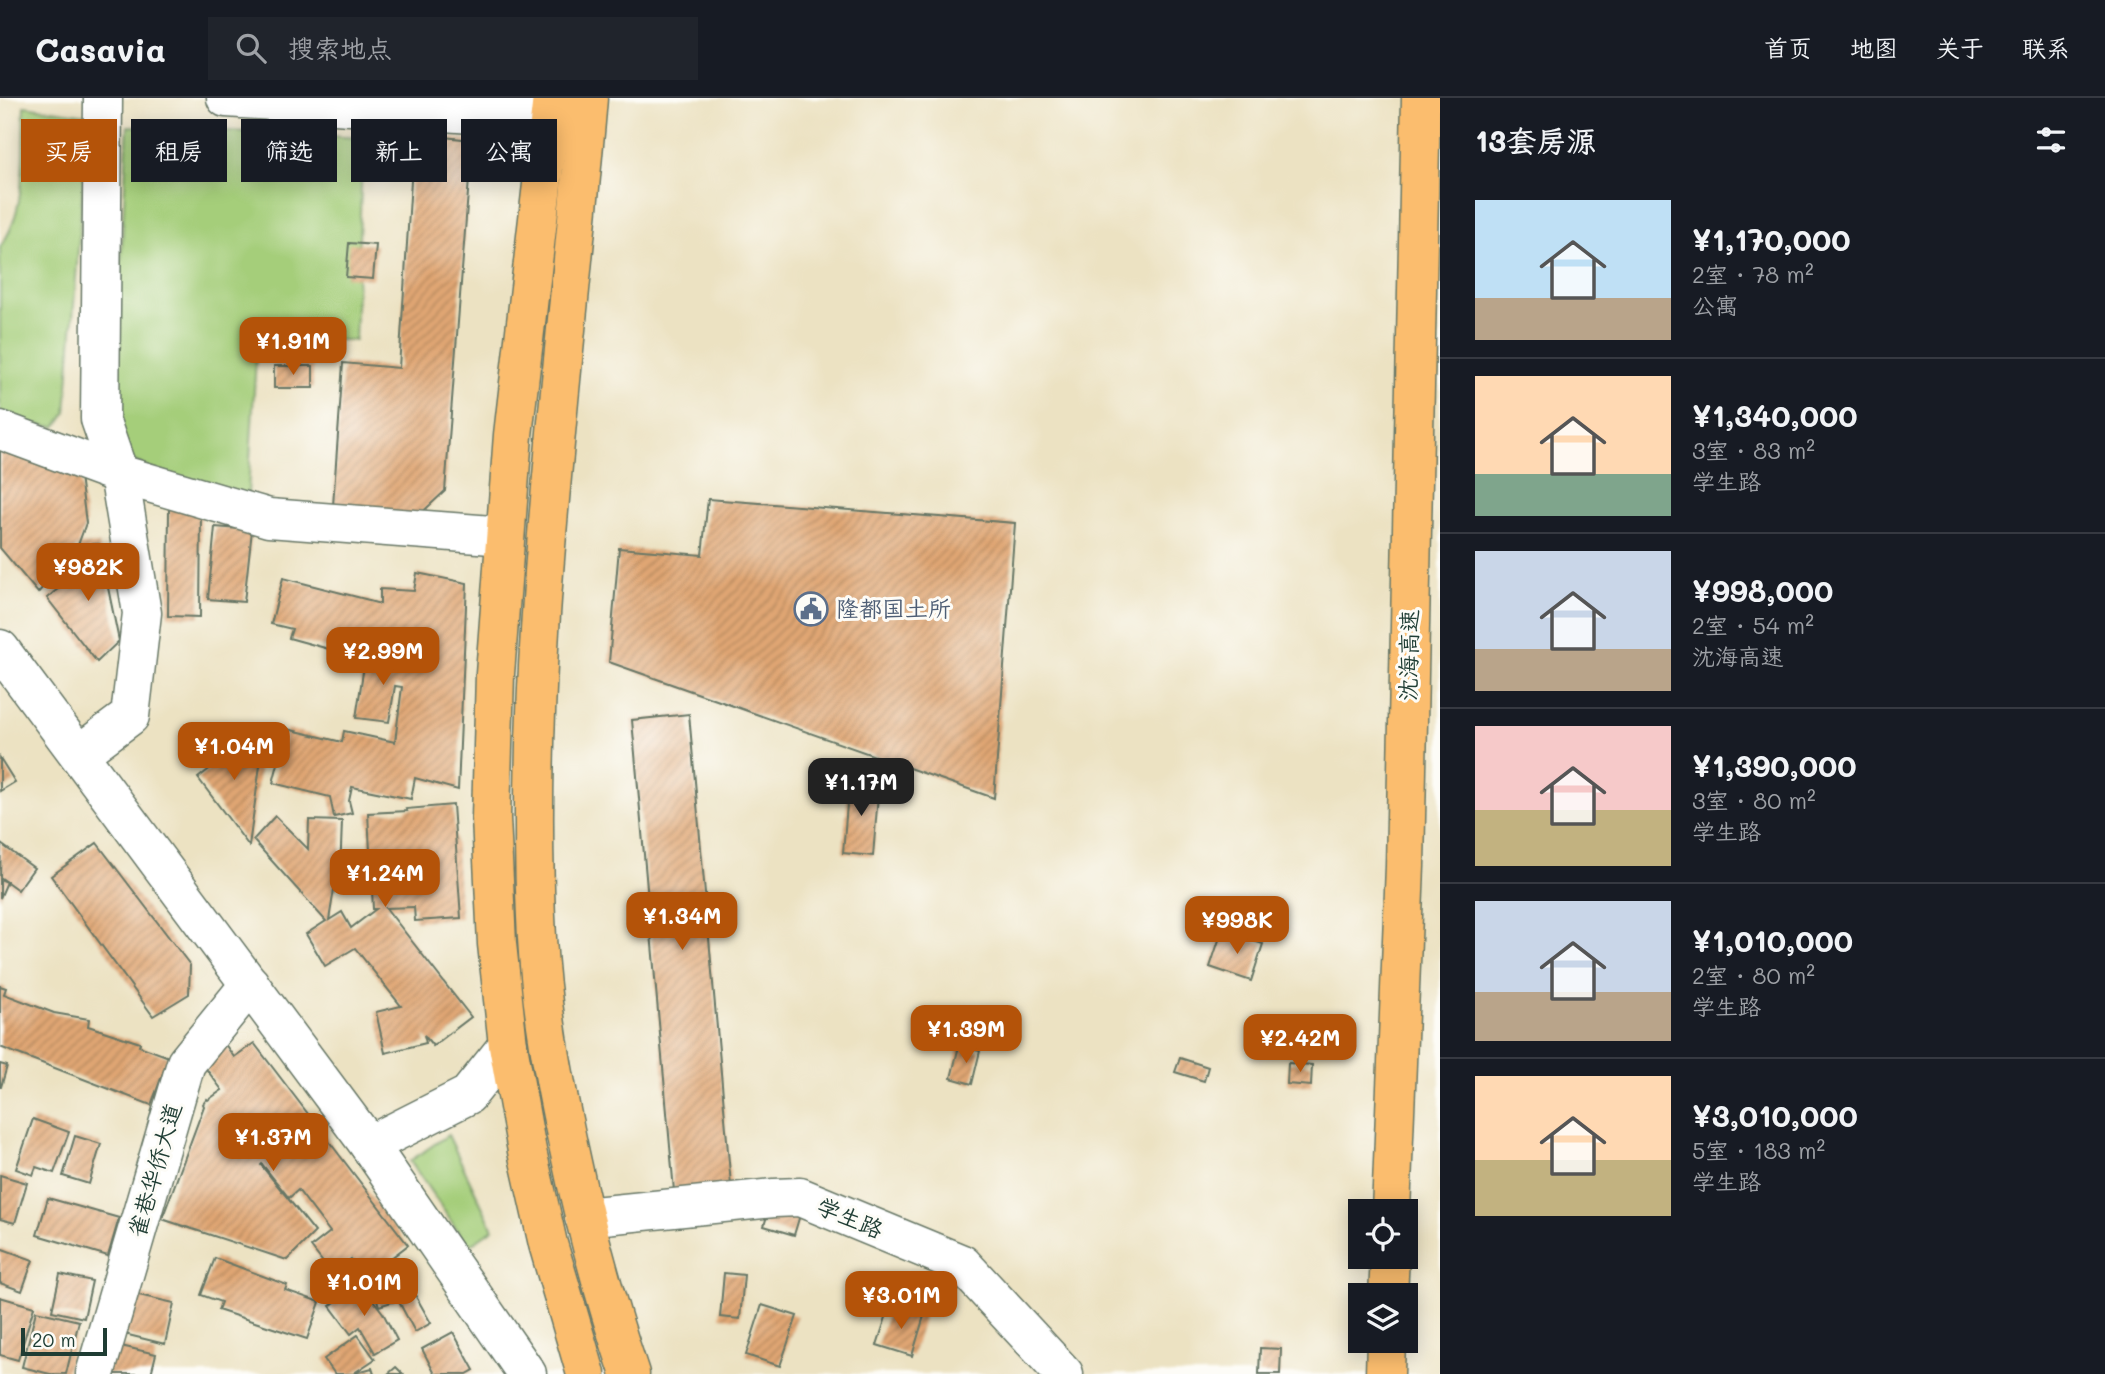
<!DOCTYPE html>
<html lang="zh">
<meta charset="utf-8">
<style>
:root{--surface:#171b24;--page:#20242c;--text:#f1f3f6;--muted:#9ea1a6;--line:#363941;--accent:#b45309}
body{margin:0;font-family:Mali,"LXGW WenKai TC",sans-serif;background:var(--page);color:var(--text);height:100vh;display:flex;flex-direction:column;font-size:26px;white-space:nowrap}
*{box-sizing:border-box;margin:0}
p{font-size:23px;color:var(--muted)}
.icon{flex:none;width:38px;height:38px;fill:none;stroke:currentColor;stroke-width:2;stroke-linecap:round;stroke-linejoin:round}
.map{position:relative;flex:1;overflow:hidden}
.details{display:flex;flex-direction:column;background:var(--surface);width:665px}
.details>*{flex:none}
.guide{position:absolute;left:21px;top:21px;width:665px;height:63px;display:flex;gap:14px}
.tools{position:absolute;left:1348px;top:1101px;display:grid;gap:14px}
.tools a{display:grid;place-items:center;width:70px;height:70px;border-radius:0px;background:var(--surface);box-shadow:0 4px 18px #0003;font-size:35px}
.scale{position:absolute;left:21px;bottom:18px;width:86px;box-sizing:border-box;padding-left:7px;border:4px solid #1f3d34;border-top:0;font-size:19px;line-height:24px;white-space:nowrap;color:#1f3d34;-webkit-text-stroke:5px #fdfcf7;paint-order:stroke}
.price{position:absolute;translate:-50% -60px;padding:0 16px;border-radius:14px;background:var(--accent);color:#fff;font-size:23px;line-height:46px;filter:drop-shadow(0 2px 4px #0008)}
.price::after{content:'';position:absolute;left:50%;top:42px;width:21px;height:16px;margin-left:-10px;background:inherit;clip-path:polygon(0 0,100% 0,50% 100%)}
.price.on{background:#222;color:#fff}
ul{padding:0;list-style:none}
li{display:flex;align-items:center;gap:21px;height:175px;padding:0 35px}
li+li{border-top:2px solid var(--line)}
li span{display:grid;place-items:center;flex:none;width:196px;height:140px;border-radius:0px;color:#555}
li>.icon{margin-inline-start:auto}
span .icon{width:84px;height:84px;fill:#fffc;stroke-width:1}
li b{font-size:30px}
h2{display:flex;justify-content:space-between;align-items:center;height:84px;padding:0 35px;font-size:30px}
.tag{padding:0 24px;border-radius:0px;background:var(--surface);box-shadow:0 4px 18px #0003;font-size:24px;line-height:63px}
.tag.on{background:var(--accent);color:#fff}
header{display:flex;align-items:center;gap:42px;box-sizing:border-box;height:98px;padding:0 35px;background:var(--surface);border-bottom:2px solid var(--line)}
header strong{font-size:33px}
nav{display:flex;gap:38px;margin-inline-start:auto;font-size:24px}
.search{width:490px;height:63px;background:var(--page);display:flex;align-items:center;gap:18px;box-sizing:border-box;padding:0 24px;border-radius:0px;color:var(--muted);font-size:26px}
main{display:flex;flex:1;min-height:0}
.map>svg:first-child{display:block}
.grass{fill:#a5ce7a;stroke:#628657;stroke-width:2}
.building{fill:url(#building-hatch);fill-rule:evenodd}
.lines{fill:none;stroke-linecap:round;stroke-linejoin:round}
.minor-casing{stroke:#677766;stroke-width:41}
.major-casing{stroke:#677766;stroke-width:41}
.highway-casing{stroke:#677766;stroke-width:41}
.minor{stroke:#fff;stroke-width:38}
.major{stroke:#fbbd6e;stroke-width:38}
.highway{stroke:#fbbd6e;stroke-width:38}
.labels{text-anchor:middle;stroke-width:6;stroke-linejoin:round;paint-order:stroke}
.service-label{font-size:23px;fill:#4e5e75;stroke:#fdfcf7;text-anchor:start}
.street-label{font-size:23px;fill:#1f3d34;stroke:#fdfcf7}
</style>
<header>
<strong>Casavia</strong>
<div class="search"><svg class="icon" aria-label="search" viewBox="0 0 24 24"><circle cx="10" cy="10" r="6"/><path d="M15 15l6 6"/></svg>搜索地点</div>
<nav><a>首页</a><a>地图</a><a>关于</a><a>联系</a></nav>
</header>
<main>
<div class="map">
<svg width="1440" height="1276" viewBox="0 0 1440 1276">
<defs>
<pattern id="building-hatch" width="6" height="6" patternUnits="userSpaceOnUse" patternTransform="scale(1.75)"><rect width="6" height="6" fill="#e0a673"/><path d="M-1 1l2-2M0 6l6-6M5 7l2-2" fill="none" stroke="#b5885f"/></pattern>
</defs>
<rect width="100%" height="100%" fill="#fdfcf7"/>
<filter id="ink" filterUnits="userSpaceOnUse"><feTurbulence type="fractalNoise" baseFrequency=".0143" numOctaves="2"/><feDisplacementMap in="SourceGraphic" scale="14" xChannelSelector="R" yChannelSelector="G"/><feConvolveMatrix kernelMatrix="1 2 1 2 8 2 1 2 1" color-interpolation-filters="sRGB"/></filter>
<filter id="wash" filterUnits="userSpaceOnUse"><feTurbulence type="fractalNoise" baseFrequency=".00686" numOctaves="4" result="noise"/><feDisplacementMap in="SourceGraphic" scale="28" xChannelSelector="R" yChannelSelector="G"/><feGaussianBlur stdDeviation="1.57" result="paint"/><feColorMatrix in="noise" values="0 0 0 0 0 0 0 0 0 0 0 0 0 0 0 0 0 1.4 0 .05"/><feComposite in="paint" operator="in"/></filter>
<g filter="url(#wash)">
<rect width="100%" height="100%" fill="#ece2c2"/>
<g class="grass">
<path d="M24 8 88 17 66 315 56 329 7 323 0 315V149C28 112 22 53 24 8Z"/>
<path d="M128 28 363 40 355 242H257L247 413 124 359 112 342Z"/>
<path d="M448 1037 493 1131 468 1148 410 1063Z"/>
</g>
<g id="blocks">
<g class="building">
<path d="M414 36 472 42 445 393 416 420 333 408 343 265 399 270Z"/>
<path d="M349 145 376 147 373 181 346 179Z"/>
<rect x="274" y="268" width="39" height="22"/>
<path d="M0 335 78 362 86 425 78 447 38 495 0 450Z"/>
<path d="M708 401 1015 425 994 700 609 564 619 450 702 457Z"/>
<path d="M169 410 201 411 200 519 168 518Z"/>
<path d="M215 429 252 432 244 504 208 501Z"/>
<path d="M99 446 119 543 97 564 47 500 76 476 78 447Z"/>
<path d="M417 475 467 485 458 692 415 680 411 701 352 689 349 703 352 715 334 719 330 699 273 685 287 631 342 644 344 633 395 644 402 589 395 588 389 624 356 620 365 561 289 540 292 531 271 526 283 480 369 502V503L380 506V491L414 493ZM395 538 408 539V545L394 544Z"/>
<path d="M689 616 731 1087 674 1093 632 622Z"/>
<path d="M217 634 246 639 243 660H261L249 748 198 680 212 669Z"/>
<path d="M0 660 15 684 0 693Z"/>
<path d="M849 682 879 685 873 758 843 755Z"/>
<path d="M453 707 461 820 415 823 414 809 386 810 471 919 433 948 424 937 426 945 385 955 376 914 401 908 355 850 325 868 306 836 326 823 253 742 275 718 308 751 309 722 342 723 340 777H334L336 779 329 822 342 814 351 830 376 811H373L368 715 407 713 406 711Z"/>
<path d="M97 745 190 867 189 896 153 918 51 778Z"/>
<path d="M1 746 34 770 18 792 0 779Z"/>
<path d="M0 781 7 784 0 800Z"/>
<path d="M1222 833 1263 846 1251 883 1210 869Z"/>
<path d="M0 888 6 890 4 896 54 915 89 921 88 928 140 945 139 948 169 959 151 1007 0 949Z"/>
<path d="M220 939 234 959 254 945 408 1147 365 1180 351 1161 332 1176 311 1149 330 1134 298 1092 289 1100 262 1066 261 1067 315 1134 287 1162 162 1121 204 1008 203 1006 207 1001 208 1002 222 992 195 956ZM246 1023 257 1038 242 1044 233 1032Z"/>
<path d="M959 948 980 953 972 986 951 980Z"/>
<path d="M1180 960 1208 969 1204 983 1175 974Z"/>
<path d="M1288 965 1312 967 1311 988 1287 986Z"/>
<path d="M0 966 7 968 1 989H0Z"/>
<path d="M33 1021 69 1034 54 1075 36 1069 33 1077 16 1071Z"/>
<path d="M75 1038 101 1046 89 1086 63 1078Z"/>
<path d="M0 1077 27 1085 15 1125 0 1121Z"/>
<path d="M48 1100 119 1120 108 1158 37 1137Z"/>
<path d="M770 1108 800 1117 794 1137 764 1128Z"/>
<path d="M0 1150 33 1162 22 1193 0 1185Z"/>
<path d="M215 1160 287 1187 285 1192 320 1204 307 1241 218 1212 221 1204 201 1197Z"/>
<path d="M406 1168 414 1195 431 1225 415 1234 398 1202 379 1208 370 1179Z"/>
<path d="M724 1175 744 1177 740 1221 720 1219Z"/>
<path d="M60 1176 92 1183 84 1220 52 1213Z"/>
<path d="M360 1185 383 1215 397 1242 375 1255 360 1229 351 1236 330 1208Z"/>
<path d="M125 1194 174 1205 165 1246 116 1234Z"/>
<path d="M0 1199 34 1209 18 1262 0 1257Z"/>
<path d="M762 1207 797 1218 780 1268 746 1257Z"/>
<path d="M890 1207 924 1218 912 1258 877 1247Z"/>
<path d="M36 1213 79 1223 66 1276H50L22 1269Z"/>
<path d="M453 1234 474 1272 467 1276H435L422 1251Z"/>
<path d="M358 1237 375 1261 354 1275 372 1270 374 1276H335L324 1261Z"/>
<path d="M112 1246 156 1256 151 1276H105Z"/>
<path d="M1260 1250 1281 1251 1280 1276H1259Z"/>
<path d="M396 1269 403 1276H388Z"/>
</g>
</g>
</g>
<g filter="url(#ink)">
<use href="#blocks" fill-opacity="0" stroke="#677766" stroke-width="2"/>
<g class="lines">
<defs>
<g id="minor">
<path d="M226 0 550 21"/>
<path d="M0 332 119 376 269 420 505 438"/>
<path d="M0 551 369 1047 527 1276"/>
<path d="M79 656 130 618 142 515 119 376 100 321 103 0"/>
<path d="M369 1047 468 997 508 947"/>
<path d="M584 1119 774 1100 800 1099 962 1166 1064 1276"/>
<path d="M95 1276 186 965 250 886"/>
</g>
<g id="major">
<path d="M552 0 513 337 495 576 491 720 497 846 508 947 527 1053 548 1146 586 1276"/>
<path d="M588 0C565 279 522 559 537 840 541 911 554 981 569 1051 585 1127 605 1202 630 1276"/>
</g>
<g id="highway">
<path d="M1391 1113 1405 768 1421 0"/>
<path d="M1388 1197 1390 1158"/>
<path d="M1385 1276 1386 1242"/>
</g>
</defs>
<use href="#minor" class="minor-casing"/>
<use href="#major" class="major-casing"/>
<use href="#highway" class="highway-casing"/>
<use href="#minor" class="minor"/>
<use href="#major" class="major"/>
<use href="#highway" class="highway"/>
</g>
</g>
<defs>
<symbol id="civic-ring" viewBox="-11 -11 22 22"><circle r="9.5" fill="#fdfcf7" stroke="#5c6f8a" stroke-width="1.5"/><path d="M-.6-6.5H3V-4.5H.6V-3L4-1V1h2V6H-6V1h2V-1L-.6-3ZM-1.2 2.5V6h2.4V2.5Z" fill="#5c6f8a"/></symbol>
</defs>
<g fill-rule="evenodd">
<use href="#civic-ring" x="792" y="492" width="38" height="38"/>
</g>
<g class="labels">
<g class="service-label">
<text x="836" y="519">隆都国土所</text>
</g>
<g class="street-label">
<text transform="translate(1409 557) rotate(-89)" y="8">沈海高速</text>
<text transform="translate(155 1072) rotate(-74)" y="8">雀巷华侨大道</text>
<text transform="translate(850 1120) rotate(23)" y="8">学生路</text>
</g>
</g>
</svg>
<div class="tools">
<a><svg class="icon" aria-label="locate" viewBox="0 0 24 24"><circle cx="12" cy="12" r="6"/><path d="M12 2v4M12 18v4M2 12h4M18 12h4"/></svg></a>
<a><svg class="icon" aria-label="layers" viewBox="0 0 24 24"><path d="M12 4l9 5-9 5-9-5zM3 14l9 5 9-5"/></svg></a>
</div>
<div class="scale">20 m</div>
<b class="price" style="left:293px;top:279px">¥1.91M</b>
<b class="price" style="left:88px;top:505px">¥982K</b>
<b class="price" style="left:383px;top:589px">¥2.99M</b>
<b class="price" style="left:234px;top:684px">¥1.04M</b>
<b class="price on" style="left:861px;top:720px">¥1.17M</b>
<b class="price" style="left:385px;top:811px">¥1.24M</b>
<b class="price" style="left:682px;top:854px">¥1.34M</b>
<b class="price" style="left:1237px;top:858px">¥998K</b>
<b class="price" style="left:966px;top:967px">¥1.39M</b>
<b class="price" style="left:1300px;top:976px">¥2.42M</b>
<b class="price" style="left:273px;top:1075px">¥1.37M</b>
<b class="price" style="left:364px;top:1220px">¥1.01M</b>
<b class="price" style="left:901px;top:1233px">¥3.01M</b>
<div class="guide">
<a class="tag on">买房</a>
<a class="tag">租房</a>
<a class="tag">筛选</a>
<a class="tag">新上</a>
<a class="tag">公寓</a>
</div>
</div>
<section class="details">
<h2>13套房源<svg class="icon" aria-label="filters" viewBox="0 0 24 24"><path d="M4 7h16M4 17h16"/><circle cx="9" cy="7" r="2"/><circle cx="15" cy="17" r="2"/></svg></h2>
<ul>
<li><span style="background:linear-gradient(#bfe0f5 70%,#b9a48a 0)"><svg class="icon" aria-label="home" viewBox="0 0 24 24"><path d="M3 11l9-7 9 7M6 9v11h12V9"/></svg></span><div><b>¥1,170,000</b><p>2室 · 78 m²</p><p>公寓</p></div></li>
<li><span style="background:linear-gradient(#ffd9b3 70%,#7fa58c 0)"><svg class="icon" aria-label="home" viewBox="0 0 24 24"><path d="M3 11l9-7 9 7M6 9v11h12V9"/></svg></span><div><b>¥1,340,000</b><p>3室 · 83 m²</p><p>学生路</p></div></li>
<li><span style="background:linear-gradient(#c9d6e8 70%,#b9a48a 0)"><svg class="icon" aria-label="home" viewBox="0 0 24 24"><path d="M3 11l9-7 9 7M6 9v11h12V9"/></svg></span><div><b>¥998,000</b><p>2室 · 54 m²</p><p>沈海高速</p></div></li>
<li><span style="background:linear-gradient(#f6c9c9 60%,#c2b280 0)"><svg class="icon" aria-label="home" viewBox="0 0 24 24"><path d="M3 11l9-7 9 7M6 9v11h12V9"/></svg></span><div><b>¥1,390,000</b><p>3室 · 80 m²</p><p>学生路</p></div></li>
<li><span style="background:linear-gradient(#c9d6e8 65%,#b9a48a 0)"><svg class="icon" aria-label="home" viewBox="0 0 24 24"><path d="M3 11l9-7 9 7M6 9v11h12V9"/></svg></span><div><b>¥1,010,000</b><p>2室 · 80 m²</p><p>学生路</p></div></li>
<li><span style="background:linear-gradient(#ffd9b3 60%,#c2b280 0)"><svg class="icon" aria-label="home" viewBox="0 0 24 24"><path d="M3 11l9-7 9 7M6 9v11h12V9"/></svg></span><div><b>¥3,010,000</b><p>5室 · 183 m²</p><p>学生路</p></div></li>
</ul>
</section>
</main>
